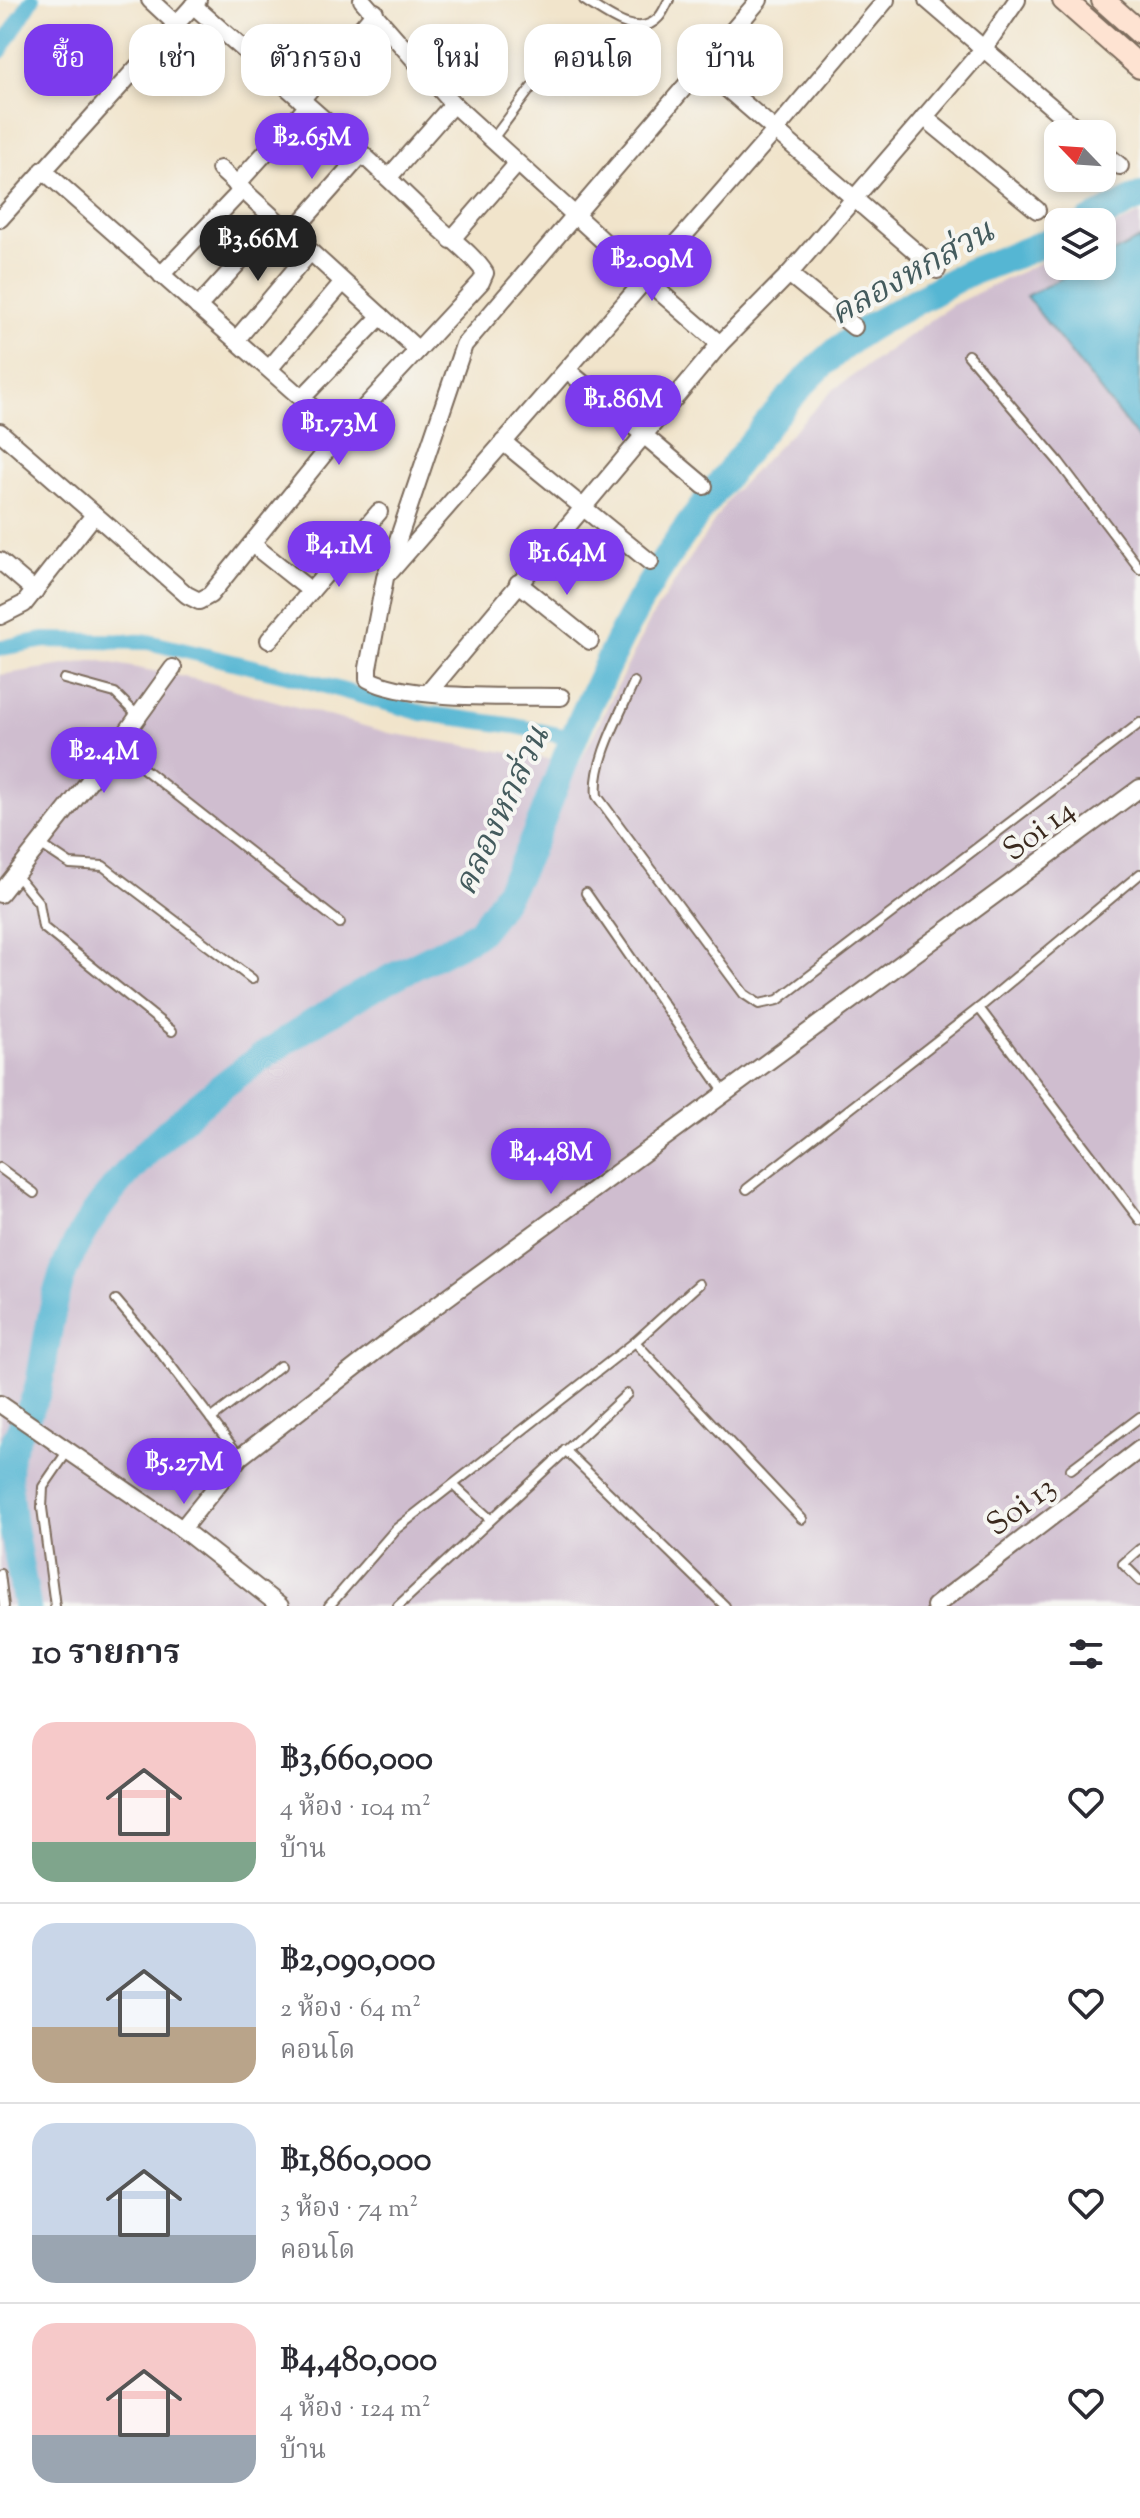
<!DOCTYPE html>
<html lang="th">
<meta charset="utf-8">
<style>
:root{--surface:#fff;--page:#f7f7f7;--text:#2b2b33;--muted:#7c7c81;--line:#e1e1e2;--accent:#7c3aed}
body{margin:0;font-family:"Sorts Mill Goudy","Noto Serif Thai",serif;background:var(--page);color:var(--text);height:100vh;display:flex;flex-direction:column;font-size:30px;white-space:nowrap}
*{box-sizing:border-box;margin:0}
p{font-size:26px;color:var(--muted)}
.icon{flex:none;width:44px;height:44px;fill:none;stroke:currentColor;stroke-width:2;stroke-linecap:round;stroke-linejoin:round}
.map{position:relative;height:1606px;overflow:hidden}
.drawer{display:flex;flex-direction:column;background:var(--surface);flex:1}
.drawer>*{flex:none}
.guide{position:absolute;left:24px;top:24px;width:1092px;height:72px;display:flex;gap:16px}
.needle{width:52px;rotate:295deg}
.tools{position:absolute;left:1044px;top:120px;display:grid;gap:16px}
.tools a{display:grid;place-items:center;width:72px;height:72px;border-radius:16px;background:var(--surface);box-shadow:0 4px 12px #0003;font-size:40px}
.price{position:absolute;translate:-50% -68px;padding:0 18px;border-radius:28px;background:var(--accent);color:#fff;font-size:26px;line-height:52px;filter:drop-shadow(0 2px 4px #0008)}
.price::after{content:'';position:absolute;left:50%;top:48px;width:24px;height:18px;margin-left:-12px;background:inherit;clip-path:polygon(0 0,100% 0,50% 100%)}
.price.active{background:#222;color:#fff}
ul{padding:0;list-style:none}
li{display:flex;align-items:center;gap:24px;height:200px;padding:0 32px}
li+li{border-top:2px solid var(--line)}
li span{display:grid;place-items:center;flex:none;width:224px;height:160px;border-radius:24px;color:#555}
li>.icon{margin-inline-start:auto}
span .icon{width:96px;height:96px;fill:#fffc;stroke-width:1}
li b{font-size:34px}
h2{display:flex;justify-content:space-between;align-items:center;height:96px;padding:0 32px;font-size:34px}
.chip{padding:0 28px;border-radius:24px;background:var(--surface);box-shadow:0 4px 12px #0003;font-size:28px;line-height:72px}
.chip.active{background:var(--accent);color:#fff}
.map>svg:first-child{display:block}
.industrial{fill:#cfbdcf}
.water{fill:#55b6d3;stroke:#487078;stroke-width:2}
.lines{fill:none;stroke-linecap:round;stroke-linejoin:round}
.canal{stroke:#55b6d3;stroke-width:16}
.river{stroke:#55b6d3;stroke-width:28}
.service-casing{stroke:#7b6b5b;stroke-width:12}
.minor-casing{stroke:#7b6b5b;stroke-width:20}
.secondary-casing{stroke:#7b6b5b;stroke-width:26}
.service{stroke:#fff;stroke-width:8}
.minor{stroke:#fff;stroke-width:16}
.secondary{stroke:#fee3d2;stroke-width:22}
.labels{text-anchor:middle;stroke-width:8;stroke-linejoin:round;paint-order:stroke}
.street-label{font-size:32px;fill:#3b2a1e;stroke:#f6f6f2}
.water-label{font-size:34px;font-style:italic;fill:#445b5d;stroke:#f6f6f2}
</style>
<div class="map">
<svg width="1140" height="1606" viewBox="0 0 1140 1606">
<rect width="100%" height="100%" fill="#f6f6f2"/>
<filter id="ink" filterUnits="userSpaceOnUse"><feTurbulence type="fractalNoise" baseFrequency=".0125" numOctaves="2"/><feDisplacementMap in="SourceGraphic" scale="16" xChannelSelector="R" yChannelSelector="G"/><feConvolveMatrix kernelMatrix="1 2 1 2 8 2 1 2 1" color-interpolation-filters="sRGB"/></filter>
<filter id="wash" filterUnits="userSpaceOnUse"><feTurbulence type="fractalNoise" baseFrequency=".006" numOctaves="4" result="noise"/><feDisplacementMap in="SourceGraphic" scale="32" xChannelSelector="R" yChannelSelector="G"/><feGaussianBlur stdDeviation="1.8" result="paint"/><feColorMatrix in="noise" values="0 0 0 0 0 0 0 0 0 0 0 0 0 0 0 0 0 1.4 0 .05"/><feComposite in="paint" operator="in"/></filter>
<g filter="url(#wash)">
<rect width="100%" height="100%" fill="#f1e4cb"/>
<path class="industrial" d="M1140 214V1606H0V675L96 660 204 681 389 733 579 764 651 618 732 494 833 390 952 305 1058 254V266H1102V232Z"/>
<path class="water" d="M1140 239V441L1026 296 1086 266H1102V258Z"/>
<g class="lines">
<g class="canal">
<path d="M0 51 32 0"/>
<path d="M0 648 45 640 148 642 287 675 422 713 515 726 573 738"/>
</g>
<g class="river">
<path d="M1089 222 1140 196"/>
<path d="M27 1606C21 1569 1 1484 11 1450 18 1429 36 1403 39 1384 46 1349 51 1304 64 1271 107 1158 257 1054 360 995 398 973 439 955 478 933 531 873 552 783 586 710 607 665 628 618 655 576 683 531 715 490 748 448 779 409 811 370 852 339 873 323 897 312 920 299 936 291 952 280 968 273 998 261 1029 251 1058 237"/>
</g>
</g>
</g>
<g filter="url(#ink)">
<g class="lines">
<defs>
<g id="service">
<path d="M584 0C604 12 638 41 659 17 663 13 666 5 669 0"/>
<path d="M492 140 543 72"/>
<path d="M968 355 1059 462 1140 569"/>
<path d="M64 679 115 693 137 715"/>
<path d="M634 682C620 715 593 761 597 796L744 994 759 1004 778 1000 1140 723"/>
<path d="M116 747 340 923"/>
<path d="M40 844 70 864 103 866 252 979"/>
<path d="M16 875 39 903 43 927 172 1031"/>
<path d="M586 893 725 1093"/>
<path d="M979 1008 1140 1220"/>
<path d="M0 1168 34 1193"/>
<path d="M747 1189 979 1008 1140 874"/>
<path d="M116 1300 161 1353 240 1457"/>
<path d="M635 1342 699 1284"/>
<path d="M211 1419 280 1366"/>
<path d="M565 1450 725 1606"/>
<path d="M1071 1469 1140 1417"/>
<path d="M453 1485 490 1519"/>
<path d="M1140 1549 1123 1564 1140 1581"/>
<path d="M0 1574 4 1606"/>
<path d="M55 1606 42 1508 43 1487 67 1452"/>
<path d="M329 1606 396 1529 635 1342 802 1519"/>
<path d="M398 1606 627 1394"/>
</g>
<g id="minor">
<path d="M150 0 177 25"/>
<path d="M362 0 453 104 646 280 720 344"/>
<path d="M927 0 1083 134"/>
<path d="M703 68 937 270"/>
<path d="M301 100 375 12"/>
<path d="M924 117 1037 210"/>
<path d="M1102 151 1120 166"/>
<path d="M220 169 418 350"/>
<path d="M43 170 341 433"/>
<path d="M389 177 453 104"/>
<path d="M236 185 308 106"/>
<path d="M0 219 198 0"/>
<path d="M291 234 362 154"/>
<path d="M451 240 517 164"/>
<path d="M789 274 854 327"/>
<path d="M161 275 242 190"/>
<path d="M198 307 276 221"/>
<path d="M236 340 310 252"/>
<path d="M269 369 343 282"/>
<path d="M567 370 704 486"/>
<path d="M302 398 381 316"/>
<path d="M0 432 187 595 199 601 210 595 341 433 481 282 485 273C473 254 449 238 433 222 357 145 274 77 193 5"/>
<path d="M503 442 650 562"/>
<path d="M252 544 311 591"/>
<path d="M0 561 35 591"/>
<path d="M391 571 775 131 886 0"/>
<path d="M518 583 590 641"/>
<path d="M0 616 24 604 94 515"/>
<path d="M269 640 379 512"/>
<path d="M428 693 720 344 789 274 984 48 1017 0"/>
<path d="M561 697C514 696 407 701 368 679V668L385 578 464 345 759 0"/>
<path d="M0 894 116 747 173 668"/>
<path d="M0 1404 182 1529 280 1606"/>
<path d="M182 1529 240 1457 403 1330 1140 788"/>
<path d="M935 1606 1140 1449"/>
</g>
<g id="secondary">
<path d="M1064 0 1140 67"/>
<path d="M1103 0 1140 33"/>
</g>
</defs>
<use href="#service" class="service-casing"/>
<use href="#minor" class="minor-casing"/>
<use href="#secondary" class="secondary-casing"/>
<use href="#service" class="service"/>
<use href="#minor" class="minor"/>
<use href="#secondary" class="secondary"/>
</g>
</g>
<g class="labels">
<g class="street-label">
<text transform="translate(1038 829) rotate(-37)" y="11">Soi 14</text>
<text transform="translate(1020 1505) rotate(-37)" y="11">Soi 13</text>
</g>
<g class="water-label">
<text transform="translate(911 271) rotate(-29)" y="12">คลองหกส่วน</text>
<text transform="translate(500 810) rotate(-65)" y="12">คลองหกส่วน</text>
</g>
</g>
</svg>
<div class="tools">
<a><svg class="needle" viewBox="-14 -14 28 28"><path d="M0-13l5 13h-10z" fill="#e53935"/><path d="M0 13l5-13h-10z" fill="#7c7c81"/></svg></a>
<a><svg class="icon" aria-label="layers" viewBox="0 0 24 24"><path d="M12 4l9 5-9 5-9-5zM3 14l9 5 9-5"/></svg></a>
</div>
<b class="price" style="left:312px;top:181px">฿2.65M</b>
<b class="price active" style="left:258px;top:283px">฿3.66M</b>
<b class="price" style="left:652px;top:303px">฿2.09M</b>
<b class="price" style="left:623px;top:443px">฿1.86M</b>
<b class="price" style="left:339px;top:467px">฿1.73M</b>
<b class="price" style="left:339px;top:589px">฿4.1M</b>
<b class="price" style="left:567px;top:597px">฿1.64M</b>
<b class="price" style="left:104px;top:795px">฿2.4M</b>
<b class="price" style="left:551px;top:1196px">฿4.48M</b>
<b class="price" style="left:184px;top:1506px">฿5.27M</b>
<div class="guide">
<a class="chip active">ซื้อ</a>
<a class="chip">เช่า</a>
<a class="chip">ตัวกรอง</a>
<a class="chip">ใหม่</a>
<a class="chip">คอนโด</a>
<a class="chip">บ้าน</a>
</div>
</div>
<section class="drawer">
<h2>10 รายการ<svg class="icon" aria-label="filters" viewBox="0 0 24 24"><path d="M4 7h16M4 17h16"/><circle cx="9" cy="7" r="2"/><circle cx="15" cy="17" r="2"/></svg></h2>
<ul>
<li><span style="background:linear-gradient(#f6c9c9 75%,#7fa58c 0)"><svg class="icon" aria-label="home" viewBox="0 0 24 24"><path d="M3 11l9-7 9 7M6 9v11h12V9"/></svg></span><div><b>฿3,660,000</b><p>4 ห้อง · 104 m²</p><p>บ้าน</p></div><svg class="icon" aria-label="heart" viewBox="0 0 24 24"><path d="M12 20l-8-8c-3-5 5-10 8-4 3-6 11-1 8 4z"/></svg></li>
<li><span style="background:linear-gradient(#c9d6e8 65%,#b9a48a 0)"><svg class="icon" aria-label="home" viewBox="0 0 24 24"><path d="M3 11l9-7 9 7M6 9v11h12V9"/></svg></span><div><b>฿2,090,000</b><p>2 ห้อง · 64 m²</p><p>คอนโด</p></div><svg class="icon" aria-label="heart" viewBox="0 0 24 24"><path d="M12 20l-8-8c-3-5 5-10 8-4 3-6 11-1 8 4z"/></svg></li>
<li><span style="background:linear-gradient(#c9d6e8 70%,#9aa5b1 0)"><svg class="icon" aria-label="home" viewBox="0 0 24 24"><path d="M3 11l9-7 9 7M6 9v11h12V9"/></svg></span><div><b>฿1,860,000</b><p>3 ห้อง · 74 m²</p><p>คอนโด</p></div><svg class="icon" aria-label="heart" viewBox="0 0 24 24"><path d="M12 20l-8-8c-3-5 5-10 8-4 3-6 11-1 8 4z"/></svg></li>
<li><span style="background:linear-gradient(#f6c9c9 70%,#9aa5b1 0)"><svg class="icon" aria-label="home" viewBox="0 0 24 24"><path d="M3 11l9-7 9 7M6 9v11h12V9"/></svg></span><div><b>฿4,480,000</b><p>4 ห้อง · 124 m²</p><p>บ้าน</p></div><svg class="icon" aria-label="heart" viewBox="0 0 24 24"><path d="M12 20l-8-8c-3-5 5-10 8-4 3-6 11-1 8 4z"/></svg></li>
</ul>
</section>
